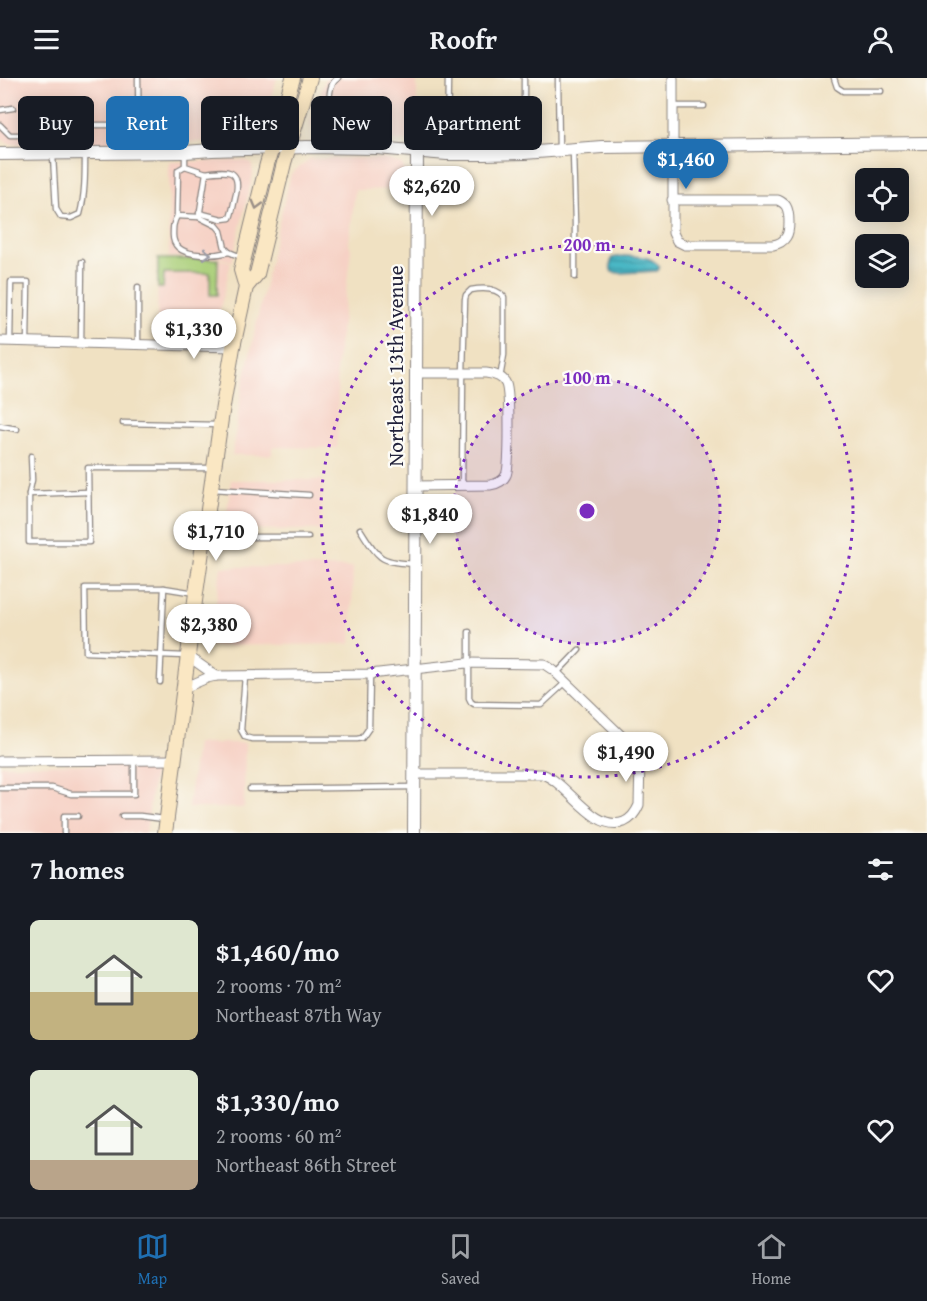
<!DOCTYPE html>
<meta charset="utf-8">
<style>
:root{--surface:#171b24;--page:#20242c;--text:#f1f3f6;--muted:#9ea1a6;--line:#363941;--accent:#1f6fb2}
body{margin:0;font-family:"Gentium Book Plus",serif;background:var(--page);color:var(--text);height:100vh;display:flex;flex-direction:column;font-size:22px;white-space:nowrap}
*{box-sizing:border-box;margin:0}
p{font-size:20px;color:var(--muted)}
.icon{flex:none;width:33px;height:33px;fill:none;stroke:currentColor;stroke-width:2;stroke-linecap:round;stroke-linejoin:round}
.map{position:relative;height:755px;overflow:hidden}
.details{display:flex;flex-direction:column;background:var(--surface);flex:1}
.details>*{flex:none}
.guide{position:absolute;left:18px;top:18px;width:600px;height:54px;display:flex;gap:12px}
.tools{position:absolute;left:855px;top:90px;display:grid;gap:12px}
.tools a{display:grid;place-items:center;width:54px;height:54px;border-radius:9px;background:var(--surface);box-shadow:0 3px 15px #0003;font-size:30px}
.price{position:absolute;translate:-50% -51px;padding:0 14px;border-radius:21px;background:#fff;color:#222;font-size:20px;line-height:39px;filter:drop-shadow(0 2px 3px #0008)}
.price::after{content:'';position:absolute;left:50%;top:36px;width:18px;height:14px;margin-left:-9px;background:inherit;clip-path:polygon(0 0,100% 0,50% 100%)}
.price.active{background:var(--accent);color:#fff}
ul{padding:0;list-style:none}
li{display:flex;align-items:center;gap:18px;height:150px;padding:0 30px}
li span{display:grid;place-items:center;flex:none;width:168px;height:120px;border-radius:9px;color:#555}
li>.icon{margin-inline-start:auto}
span .icon{width:72px;height:72px;fill:#fffc;stroke-width:1}
li b{font-size:26px}
h2{display:flex;justify-content:space-between;align-items:center;height:72px;padding:0 30px;font-size:26px}
.chip{padding:0 21px;border-radius:9px;background:var(--surface);box-shadow:0 3px 15px #0003;font-size:21px;line-height:54px}
.chip.active{background:var(--accent);color:#fff}
header{display:flex;justify-content:space-between;align-items:center;height:78px;padding:0 30px;background:var(--surface);font-size:27px;font-weight:800}
.tabs{display:flex;justify-content:space-around;align-items:center;height:84px;border-top:2px solid var(--line);background:var(--surface);font-size:16px;color:var(--muted)}
.tabs a{display:grid;justify-items:center;gap:3px}
.tabs .active{color:var(--accent)}
.map>svg:first-child{display:block}
.built{fill:#f6d1c5}
.park{fill:#a8cd76;stroke:#657858;stroke-width:1.5}
.water{fill:url(#water-rules);stroke:#366c80;stroke-width:1.5}
.lines{fill:none;stroke-linecap:round;stroke-linejoin:round}
.service-casing{stroke:#89827e;stroke-width:7}
.minor-casing{stroke:#89827e;stroke-width:11}
.tertiary-casing{stroke:#89827e;stroke-width:14}
.secondary-casing{stroke:#89827e;stroke-width:16}
.service{stroke:#fff;stroke-width:4.5}
.minor{stroke:#fff;stroke-width:9}
.tertiary{stroke:#fff;stroke-width:12}
.secondary{stroke:#fae7c3;stroke-width:14}
.oneway{stroke:#998e86}
.oneway2{stroke:#9c9ca7}
.ring{fill:none;stroke:#7b2cbf;stroke-width:3;stroke-dasharray:3 6}
.labels{text-anchor:middle;stroke-width:4.5;stroke-linejoin:round;paint-order:stroke}
.street-label{font-size:21px;fill:#22223b;stroke:#fdfcf7}
.centre{fill:#7b2cbf;stroke:#fdfcf7;stroke-width:3}
.ring-label{font-size:18px;text-anchor:middle;font-weight:bold;fill:#7b2cbf;stroke:#fdfcf7;stroke-width:4.5;stroke-linejoin:round;paint-order:stroke}
</style>
<header><svg class="icon" aria-label="menu" viewBox="0 0 24 24"><path d="M4 6h16M4 12h16M4 18h16"/></svg>Roofr<svg class="icon" aria-label="person" viewBox="0 0 24 24"><circle cx="12" cy="8" r="4"/><path d="M4 21q1-7 8-7t8 7"/></svg></header>
<div class="map">
<svg width="927" height="755" viewBox="0 0 927 755">
<defs>
<pattern id="water-rules" width="6" height="5" patternUnits="userSpaceOnUse" patternTransform="scale(1.5)"><rect width="6" height="5" fill="#4ab7c5"/><path d="M0 2.5h6" fill="none" stroke="#3d94a1"/></pattern>
</defs>
<rect width="100%" height="100%" fill="#fdfcf7"/>
<filter id="ink" filterUnits="userSpaceOnUse"><feTurbulence type="fractalNoise" baseFrequency=".0167" numOctaves="2"/><feDisplacementMap in="SourceGraphic" scale="12" xChannelSelector="R" yChannelSelector="G"/><feConvolveMatrix kernelMatrix="1 2 1 2 8 2 1 2 1" color-interpolation-filters="sRGB"/></filter>
<filter id="wash" filterUnits="userSpaceOnUse"><feTurbulence type="fractalNoise" baseFrequency=".008" numOctaves="4" result="noise"/><feDisplacementMap in="SourceGraphic" scale="24" xChannelSelector="R" yChannelSelector="G"/><feGaussianBlur stdDeviation="1.35" result="paint"/><feColorMatrix in="noise" values="0 0 0 0 0 0 0 0 0 0 0 0 0 0 0 0 0 1.4 0 .05"/><feComposite in="paint" operator="in"/></filter>
<g filter="url(#wash)">
<rect width="100%" height="100%" fill="#f0e1c2"/>
<g class="built">
<path d="M0 0H277L258 60 254 63 8 66 0 59Z"/>
<path d="M326 0H417V64L319 59 310 46Z"/>
<path d="M357 80 384 81 402 86 405 93 406 111 355 112 349 165 351 172 336 293 338 319 337 370 272 369V377H232L241 317 273 169 291 96 310 81Z"/>
<path d="M244 82 249 84 252 87 253 96 232 183 216 179H169V84Z"/>
<path d="M158 181H218L231 184 215 253 211 256 199 255 197 258 157 257Z"/>
<path d="M231 402H323L320 452 225 451Z"/>
<path d="M221 489H353L351 566 210 568Z"/>
<path d="M196 665H245L244 730H188Z"/>
<path d="M155 686 146 755H0V687Z"/>
</g>
<path class="park" d="M158 181H218L217 217H210V195H164L163 210H158Z"/>
<path class="water" d="M624 178C638 179 650 177 659 188V191L657 193 620 195 612 194C609 189 611 185 612 180Z"/>
</g>
<g filter="url(#ink)">
<g class="lines">
<defs>
<g id="service">
<path d="M138 0 139 74"/>
<path d="M524 0V72"/>
<path d="M558 0 559 72"/>
<path d="M834 0 837 9 843 13H881"/>
<path d="M329 23C330 14 330 5 338 0"/>
<path d="M673 28H704"/>
<path d="M34 30C47 30 52 35 54 47"/>
<path d="M0 32 13 30"/>
<path d="M330 36 332 41 336 46H374"/>
<path d="M0 47 10 57H36L54 47H139"/>
<path d="M447 60 524 59"/>
<path d="M447 73 448 0"/>
<path d="M185 74V88L178 92 177 138 199 139 206 95 185 88"/>
<path d="M573 74 575 145V199"/>
<path d="M53 78 56 131 61 139 71 140 80 136C85 117 85 97 85 78"/>
<path d="M199 135 222 141 230 140C233 132 234 124 236 116 241 90 226 92 206 95"/>
<path d="M177 138C173 145 173 149 173 157 173 181 213 178 229 174"/>
<path d="M199 139 217 148 221 153 225 170 229 174 241 179"/>
<path d="M10 263 11 204H28L27 263"/>
<path d="M81 265 82 184"/>
<path d="M138 267V209"/>
<path d="M123 345 217 347"/>
<path d="M0 348 17 351"/>
<path d="M31 378 32 402 29 416V464H89L88 390H213"/>
<path d="M462 407 463 295 465 221 466 217 471 212C482 210 496 209 504 219V277L500 300"/>
<path d="M213 411 309 417"/>
<path d="M29 416 88 414"/>
<path d="M360 451C366 460 372 472 381 479 389 485 404 485 415 486"/>
<path d="M207 454 240 459H308"/>
<path d="M469 554V620L471 624 474 626 541 627 566 604"/>
<path d="M185 578 86 574 85 510H164L195 515"/>
<path d="M557 595 579 572"/>
<path d="M245 598 241 652 245 659 252 661H357L362 660 369 650 370 596"/>
<path d="M160 604 164 510"/>
<path d="M0 710H52L71 716H134V682"/>
<path d="M250 711 414 709"/>
<path d="M122 738H140L164 741"/>
<path d="M64 755V738H78"/>
</g>
<g id="minor">
<path d="M672 122H778C782 124 784 125 786 128 790 135 790 153 786 159 783 164 778 166 773 167H685L677 163 673 155V0"/>
<path d="M0 263 233 269"/>
<path d="M415 408 490 407C497 406 503 404 506 397 510 388 510 316 506 306 503 298 494 296 486 295H416"/>
<path d="M188 578 216 598"/>
<path d="M184 610 207 600 216 598 370 596 467 585 544 586 553 592 637 673 640 682 639 727C636 734 631 741 624 744 593 755 568 704 542 696H414"/>
<path d="M0 683 175 682"/>
</g>
<g id="tertiary">
<path d="M0 76 185 74 212 72 307 69 377 70 447 76H483L524 75 602 69 927 65"/>
<path d="M414 755 417 74"/>
</g>
<g id="secondary">
<path d="M246 209 241 192 267 86 293 0"/>
<path d="M165 755 196 515 222 334 233 269 246 209 257 196 284 85 310 0"/>
</g>
</defs>
<use href="#service" class="service-casing"/>
<use href="#minor" class="minor-casing"/>
<use href="#tertiary" class="tertiary-casing"/>
<use href="#secondary" class="secondary-casing"/>
<use href="#service" class="service"/>
<use href="#minor" class="minor"/>
<use href="#tertiary" class="tertiary"/>
<use href="#secondary" class="secondary"/>
</g>
<defs><path id="oneway-chevron" d="M-2-3.5L2.5 0L-2 3.5" fill="none" stroke-width="1.6" stroke-linecap="round" stroke-linejoin="round" transform="scale(1.5)"/></defs>
<use class="oneway" href="#oneway-chevron" transform="translate(257 127) rotate(105)"/>
<use class="oneway2" href="#oneway-chevron" transform="translate(207 176) rotate(2)"/>
</g>
<circle cx="587" cy="433" r="133" fill="#7b2cbf" fill-opacity=".12"/>
<g class="ring">
<circle cx="587" cy="433" r="133"/>
<circle cx="587" cy="433" r="266"/>
</g>
<g class="labels">
<g class="street-label">
<text transform="translate(396 288) rotate(-90)" y="7">Northeast 13th Avenue</text>
</g>
</g>
<circle cx="587" cy="433" r="9" class="centre"/>
<g class="ring-label">
<text x="587" y="173">200 m</text>
<text x="587" y="306">100 m</text>
</g>
</svg>
<div class="tools">
<a><svg class="icon" aria-label="locate" viewBox="0 0 24 24"><circle cx="12" cy="12" r="6"/><path d="M12 2v4M12 18v4M2 12h4M18 12h4"/></svg></a>
<a><svg class="icon" aria-label="layers" viewBox="0 0 24 24"><path d="M12 4l9 5-9 5-9-5zM3 14l9 5 9-5"/></svg></a>
</div>
<b class="price active" style="left:686px;top:112px">$1,460</b>
<b class="price" style="left:432px;top:139px">$2,620</b>
<b class="price" style="left:194px;top:282px">$1,330</b>
<b class="price" style="left:430px;top:467px">$1,840</b>
<b class="price" style="left:216px;top:484px">$1,710</b>
<b class="price" style="left:209px;top:577px">$2,380</b>
<b class="price" style="left:626px;top:705px">$1,490</b>
<div class="guide">
<a class="chip">Buy</a>
<a class="chip active">Rent</a>
<a class="chip">Filters</a>
<a class="chip">New</a>
<a class="chip">Apartment</a>
</div>
</div>
<section class="details">
<h2>7 homes<svg class="icon" aria-label="filters" viewBox="0 0 24 24"><path d="M4 7h16M4 17h16"/><circle cx="9" cy="7" r="2"/><circle cx="15" cy="17" r="2"/></svg></h2>
<ul>
<li><span style="background:linear-gradient(#dfe7d0 60%,#c2b280 0)"><svg class="icon" aria-label="home" viewBox="0 0 24 24"><path d="M3 11l9-7 9 7M6 9v11h12V9"/></svg></span><div><b>$1,460/mo</b><p>2 rooms · 70 m²</p><p>Northeast 87th Way</p></div><svg class="icon" aria-label="heart" viewBox="0 0 24 24"><path d="M12 20l-8-8c-3-5 5-10 8-4 3-6 11-1 8 4z"/></svg></li>
<li><span style="background:linear-gradient(#dfe7d0 75%,#b9a48a 0)"><svg class="icon" aria-label="home" viewBox="0 0 24 24"><path d="M3 11l9-7 9 7M6 9v11h12V9"/></svg></span><div><b>$1,330/mo</b><p>2 rooms · 60 m²</p><p>Northeast 86th Street</p></div><svg class="icon" aria-label="heart" viewBox="0 0 24 24"><path d="M12 20l-8-8c-3-5 5-10 8-4 3-6 11-1 8 4z"/></svg></li>
</ul>
</section>
<nav class="tabs">
<a class="active"><svg class="icon" aria-label="map" viewBox="0 0 24 24"><path d="M3 6l6-2 6 2 6-2v14l-6 2-6-2-6 2zM9 4v14M15 6v14"/></svg>Map</a>
<a><svg class="icon" aria-label="saved" viewBox="0 0 24 24"><path d="M7 4h10v16l-5-4-5 4z"/></svg>Saved</a>
<a><svg class="icon" aria-label="home" viewBox="0 0 24 24"><path d="M3 11l9-7 9 7M6 9v11h12V9"/></svg>Home</a>
</nav>
